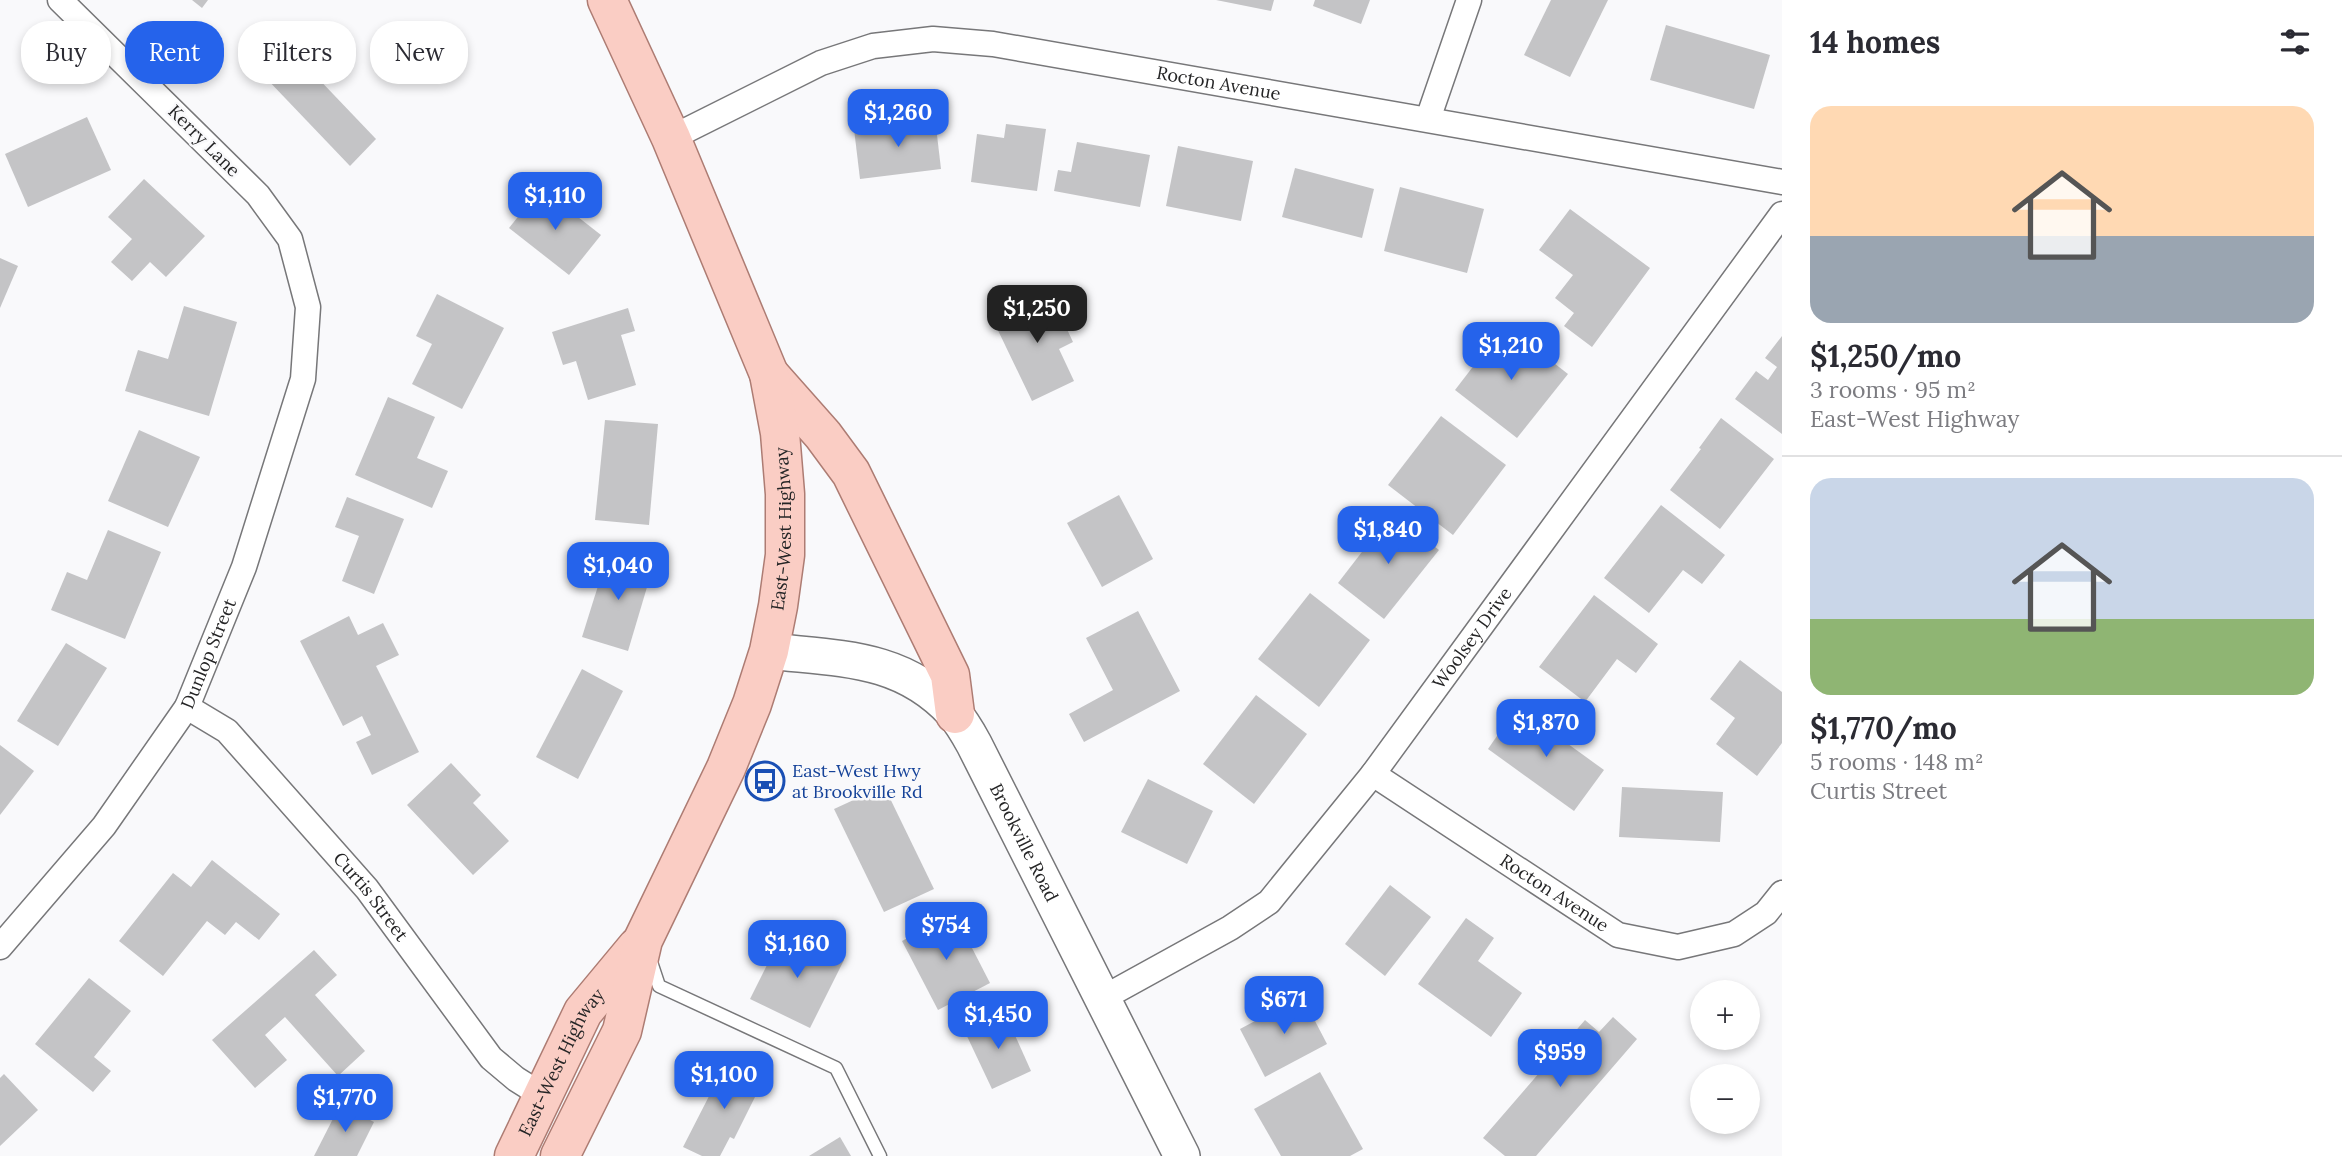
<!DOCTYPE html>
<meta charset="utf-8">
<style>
:root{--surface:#fff;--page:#f7f7f7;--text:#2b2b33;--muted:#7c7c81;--line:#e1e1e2;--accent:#2563eb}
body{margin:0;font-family:Lora,serif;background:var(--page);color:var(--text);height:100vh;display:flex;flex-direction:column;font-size:26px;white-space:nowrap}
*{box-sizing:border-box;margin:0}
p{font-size:23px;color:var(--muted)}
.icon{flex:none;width:38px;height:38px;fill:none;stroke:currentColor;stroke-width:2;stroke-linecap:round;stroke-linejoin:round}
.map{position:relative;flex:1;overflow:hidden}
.panel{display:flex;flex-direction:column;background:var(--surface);width:560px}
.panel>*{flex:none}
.top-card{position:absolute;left:21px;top:21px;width:665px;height:63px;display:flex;gap:14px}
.fabs{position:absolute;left:1690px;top:980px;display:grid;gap:14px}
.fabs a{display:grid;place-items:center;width:70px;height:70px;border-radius:50%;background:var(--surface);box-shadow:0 4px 10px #0003;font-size:35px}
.price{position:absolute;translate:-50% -60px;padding:0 16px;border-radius:14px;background:var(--accent);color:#fff;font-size:23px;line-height:46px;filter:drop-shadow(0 2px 4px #0008)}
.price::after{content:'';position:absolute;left:50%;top:42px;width:21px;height:16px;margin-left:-10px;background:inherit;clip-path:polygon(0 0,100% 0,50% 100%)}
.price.selected{background:#222;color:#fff}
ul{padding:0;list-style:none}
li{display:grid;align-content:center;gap:14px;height:371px;padding:0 28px}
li+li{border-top:2px solid var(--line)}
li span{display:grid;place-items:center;height:217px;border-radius:21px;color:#555}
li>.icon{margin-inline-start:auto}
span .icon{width:126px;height:126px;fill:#fffc;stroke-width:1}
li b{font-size:30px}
h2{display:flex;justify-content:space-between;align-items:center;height:84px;padding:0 28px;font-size:30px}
.pill{padding:0 24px;border-radius:28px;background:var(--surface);box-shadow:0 4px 10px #0003;font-size:24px;line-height:63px}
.pill.selected{background:var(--accent);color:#fff}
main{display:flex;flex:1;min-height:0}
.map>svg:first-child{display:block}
.building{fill:#c4c4c6}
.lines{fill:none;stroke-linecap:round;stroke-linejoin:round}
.lane-casing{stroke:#777779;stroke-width:15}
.street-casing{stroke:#777779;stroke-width:27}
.secondary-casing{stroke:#777779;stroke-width:38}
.primary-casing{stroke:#ad7c73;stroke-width:41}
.lane{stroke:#fff;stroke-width:12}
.street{stroke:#fff;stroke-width:24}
.secondary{stroke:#fff;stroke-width:35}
.primary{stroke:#facdc4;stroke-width:38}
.labels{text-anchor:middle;stroke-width:5;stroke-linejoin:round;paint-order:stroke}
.street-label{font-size:18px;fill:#252526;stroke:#f9f9fb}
.transit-label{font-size:18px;fill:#164399;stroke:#f9f9fb;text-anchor:start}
</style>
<main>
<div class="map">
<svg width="1782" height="1156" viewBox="0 0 1782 1156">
<rect width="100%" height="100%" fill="#f9f9fb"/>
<g class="building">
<path d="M192 0H208L202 8Z"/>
<path d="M1216 0H1274L1271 11Z"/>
<path d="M1315 0H1370L1361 24 1313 6Z"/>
<path d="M1551 0H1608L1570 77 1524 55Z"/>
<path d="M1666 25 1770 55 1754 109 1650 80Z"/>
<path d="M291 50 376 139 350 166 264 76Z"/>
<path d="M87 117 111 170 28 207 5 154Z"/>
<path d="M935 118 941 169 860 179 854 129Z"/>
<path d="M1006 124 1046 129 1037 191 971 182 977 134 1004 138Z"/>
<path d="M1077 142 1150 155 1140 207 1054 191 1058 170 1071 172Z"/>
<path d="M1178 146 1253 161 1241 221 1166 206Z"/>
<path d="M1295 168 1374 189 1362 238 1282 217Z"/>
<path d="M144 179 205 236 166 277 150 262 132 281 111 262 132 239 108 217Z"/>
<path d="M1400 187 1484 209 1467 273 1384 251Z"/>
<path d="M541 188 601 235 569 275 509 228Z"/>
<path d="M1570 209 1650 268 1592 347 1564 326 1574 313 1555 298 1573 275 1539 250Z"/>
<path d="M0 258 18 266 0 308Z"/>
<path d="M1050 293 1073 342 1059 349 1074 381 1032 401 993 320Z"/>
<path d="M437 294 504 328 462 409 412 384 432 344 416 336Z"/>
<path d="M184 306 237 322 209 416 125 391 138 350 168 359Z"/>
<path d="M628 308 635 331 621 335 636 385 588 400 576 361 563 365 552 332Z"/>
<path d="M1505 325 1568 374 1517 438 1455 390Z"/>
<path d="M1782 336V434L1735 399 1756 371 1768 380 1777 367 1765 358Z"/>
<path d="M388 397 435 417 417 458 448 471 432 508 355 475Z"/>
<path d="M1441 416 1506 465 1453 535 1388 485Z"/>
<path d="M1721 418 1774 459 1720 529 1670 490 1701 449 1699 448Z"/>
<path d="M605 420 658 424 649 525 595 520Z"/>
<path d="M139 430 200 457 168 527 108 501Z"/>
<path d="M1119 495 1153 559 1102 587 1067 523Z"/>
<path d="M347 497 404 519 374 594 342 581 359 536 335 527Z"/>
<path d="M1661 505 1725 555 1702 584 1683 570 1649 613 1604 578Z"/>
<path d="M1392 513 1439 550 1384 619 1338 583Z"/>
<path d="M108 530 161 552 125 639 51 610 67 572 87 580Z"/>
<path d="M608 554 653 567 628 651 582 637Z"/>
<path d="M1310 593 1370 640 1319 707 1258 659Z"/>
<path d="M1594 595 1658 644 1636 673 1617 659 1585 702 1539 667Z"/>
<path d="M1138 611 1180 691 1084 742 1069 714 1113 690 1086 638Z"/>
<path d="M349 616 358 635 383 623 399 655 376 666 419 752 372 775 356 742 371 735 362 716 343 726 300 641Z"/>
<path d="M66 643 107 668 58 746 17 721Z"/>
<path d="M1740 660 1782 692V743L1757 776 1716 744 1735 718 1710 699Z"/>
<path d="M582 669 623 691 578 779 536 757Z"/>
<path d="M1256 695 1307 734 1254 804 1203 764Z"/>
<path d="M1517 707 1604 770 1574 811 1488 749Z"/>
<path d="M0 745 34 771 0 815Z"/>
<path d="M451 763 481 795 473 803 509 841 473 875 407 805Z"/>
<path d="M1148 779 1213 811 1187 864 1121 832Z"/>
<path d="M884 786 934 889 884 912 834 809Z"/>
<path d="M1622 787 1723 792 1720 842 1619 837Z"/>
<path d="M212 860 280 914 259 940 236 922 225 935 207 921 163 976 119 941 173 873 191 887Z"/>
<path d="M1390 885 1431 917 1385 976 1345 944Z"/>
<path d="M954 913 990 983 938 1010 902 941Z"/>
<path d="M1466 918 1494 938 1478 961 1522 993 1491 1037 1418 984Z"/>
<path d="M784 931 844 960 810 1028 750 999Z"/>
<path d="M314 950 337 975 315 995 365 1051 338 1076 285 1017 265 1035 287 1060 255 1088 212 1040Z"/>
<path d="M89 978 131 1011 94 1057 111 1071 93 1092 35 1044Z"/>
<path d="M1302 996 1327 1044 1265 1077 1240 1029Z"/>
<path d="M1005 1013 1031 1071 992 1089 965 1032Z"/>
<path d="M1613 1017 1637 1039 1536 1156H1505L1483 1138 1585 1020 1599 1032Z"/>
<path d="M727 1061 764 1079 734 1139 730 1137 720 1156H702L683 1147Z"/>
<path d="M1320 1072 1363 1149 1350 1156H1281L1254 1109Z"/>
<path d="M4 1074 38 1110 0 1146V1078Z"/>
<path d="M340 1105 374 1122 357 1156H314Z"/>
<path d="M840 1137 851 1156H809Z"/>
</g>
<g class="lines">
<defs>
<path id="lane" d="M650 959 659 986 836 1068 880 1156"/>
<g id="street">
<path d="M1428 119 1469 0"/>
<path id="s1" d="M671 138 821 63 873 46 933 39 993 44 1782 182"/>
<path id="s2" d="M187 707 227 731 367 889 491 1058 516 1079 543 1096"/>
<path id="s3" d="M1373 774 1618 935 1678 947 1734 934 1766 913 1782 893"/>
<path id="s4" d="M0 947 104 826 187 707 244 567 303 379 308 307 290 239 258 195 60 0"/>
<path id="s5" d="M1103 998 1230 928 1269 902 1373 774 1782 214"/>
</g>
<g id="secondary">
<path id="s6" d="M769 651C839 659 901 656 953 712 961 721 968 733 974 744L1182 1156"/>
</g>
<g id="primary">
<path d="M769 374 823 435 851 473 950 675 955 714"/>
<path id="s7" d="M514 1156 583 1012 637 947"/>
<path id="s8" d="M560 1156 622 1031 643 940 726 768 752 704 769 651 778 606 785 555V494L780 433 769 374 671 138 607 0"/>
</g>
</defs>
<use href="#lane" class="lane-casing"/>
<use href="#street" class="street-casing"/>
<use href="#secondary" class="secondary-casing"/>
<use href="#primary" class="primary-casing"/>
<use href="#lane" class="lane"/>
<use href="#street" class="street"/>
<use href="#secondary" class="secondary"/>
<use href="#primary" class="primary"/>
</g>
<defs>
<symbol id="bus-ring" viewBox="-11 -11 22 22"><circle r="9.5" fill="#f9f9fb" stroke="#1a4fb4" stroke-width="1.5"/><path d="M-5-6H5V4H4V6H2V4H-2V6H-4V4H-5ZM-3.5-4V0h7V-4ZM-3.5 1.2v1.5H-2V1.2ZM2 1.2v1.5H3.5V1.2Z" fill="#1a4fb4"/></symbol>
</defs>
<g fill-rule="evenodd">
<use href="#bus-ring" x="743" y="759" width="44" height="44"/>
</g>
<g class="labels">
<g class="street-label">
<text dy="6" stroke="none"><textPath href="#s1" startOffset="572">Rocton Avenue</textPath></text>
<text transform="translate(204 141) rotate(45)" y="6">Kerry Lane</text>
<text dy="6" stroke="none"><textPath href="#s8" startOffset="672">East-West Highway</textPath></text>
<text dy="6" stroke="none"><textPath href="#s5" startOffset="525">Woolsey Drive</textPath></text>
<text dy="6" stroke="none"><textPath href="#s4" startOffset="362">Dunlop Street</textPath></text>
<text dy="6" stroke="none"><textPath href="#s6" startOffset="348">Brookville Road</textPath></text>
<text dy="6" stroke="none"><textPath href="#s3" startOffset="217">Rocton Avenue</textPath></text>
<text dy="6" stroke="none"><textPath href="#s2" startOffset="266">Curtis Street</textPath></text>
<text dy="6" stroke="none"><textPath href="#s7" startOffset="105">East-West Highway</textPath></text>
</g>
<g class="transit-label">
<text x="792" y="777">East-West Hwy<tspan x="792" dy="21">at Brookville Rd</tspan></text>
</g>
</g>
</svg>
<div class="fabs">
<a>+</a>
<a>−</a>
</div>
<b class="price" style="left:898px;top:149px">$1,260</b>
<b class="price" style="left:555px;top:232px">$1,110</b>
<b class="price selected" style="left:1037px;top:345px">$1,250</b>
<b class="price" style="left:1511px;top:382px">$1,210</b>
<b class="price" style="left:1388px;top:566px">$1,840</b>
<b class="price" style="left:618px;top:602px">$1,040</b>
<b class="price" style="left:1546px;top:759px">$1,870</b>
<b class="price" style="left:946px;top:962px">$754</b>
<b class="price" style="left:797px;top:980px">$1,160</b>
<b class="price" style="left:1284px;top:1036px">$671</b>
<b class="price" style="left:998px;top:1051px">$1,450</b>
<b class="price" style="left:1560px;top:1089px">$959</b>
<b class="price" style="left:724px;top:1111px">$1,100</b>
<b class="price" style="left:345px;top:1134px">$1,770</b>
<div class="top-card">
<a class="pill">Buy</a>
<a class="pill selected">Rent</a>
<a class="pill">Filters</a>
<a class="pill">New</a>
</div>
</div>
<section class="panel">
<h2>14 homes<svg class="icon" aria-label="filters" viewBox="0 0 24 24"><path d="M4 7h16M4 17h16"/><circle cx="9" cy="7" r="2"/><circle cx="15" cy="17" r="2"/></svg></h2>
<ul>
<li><span style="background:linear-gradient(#ffd9b3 60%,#9aa5b1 0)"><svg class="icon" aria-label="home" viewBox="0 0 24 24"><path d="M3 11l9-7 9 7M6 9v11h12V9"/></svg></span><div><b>$1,250/mo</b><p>3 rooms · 95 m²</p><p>East-West Highway</p></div></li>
<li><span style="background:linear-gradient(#c9d6e8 65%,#8fb573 0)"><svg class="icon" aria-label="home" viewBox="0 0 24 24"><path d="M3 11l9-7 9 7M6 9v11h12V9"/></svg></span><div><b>$1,770/mo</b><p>5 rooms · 148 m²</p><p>Curtis Street</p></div></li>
</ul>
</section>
</main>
